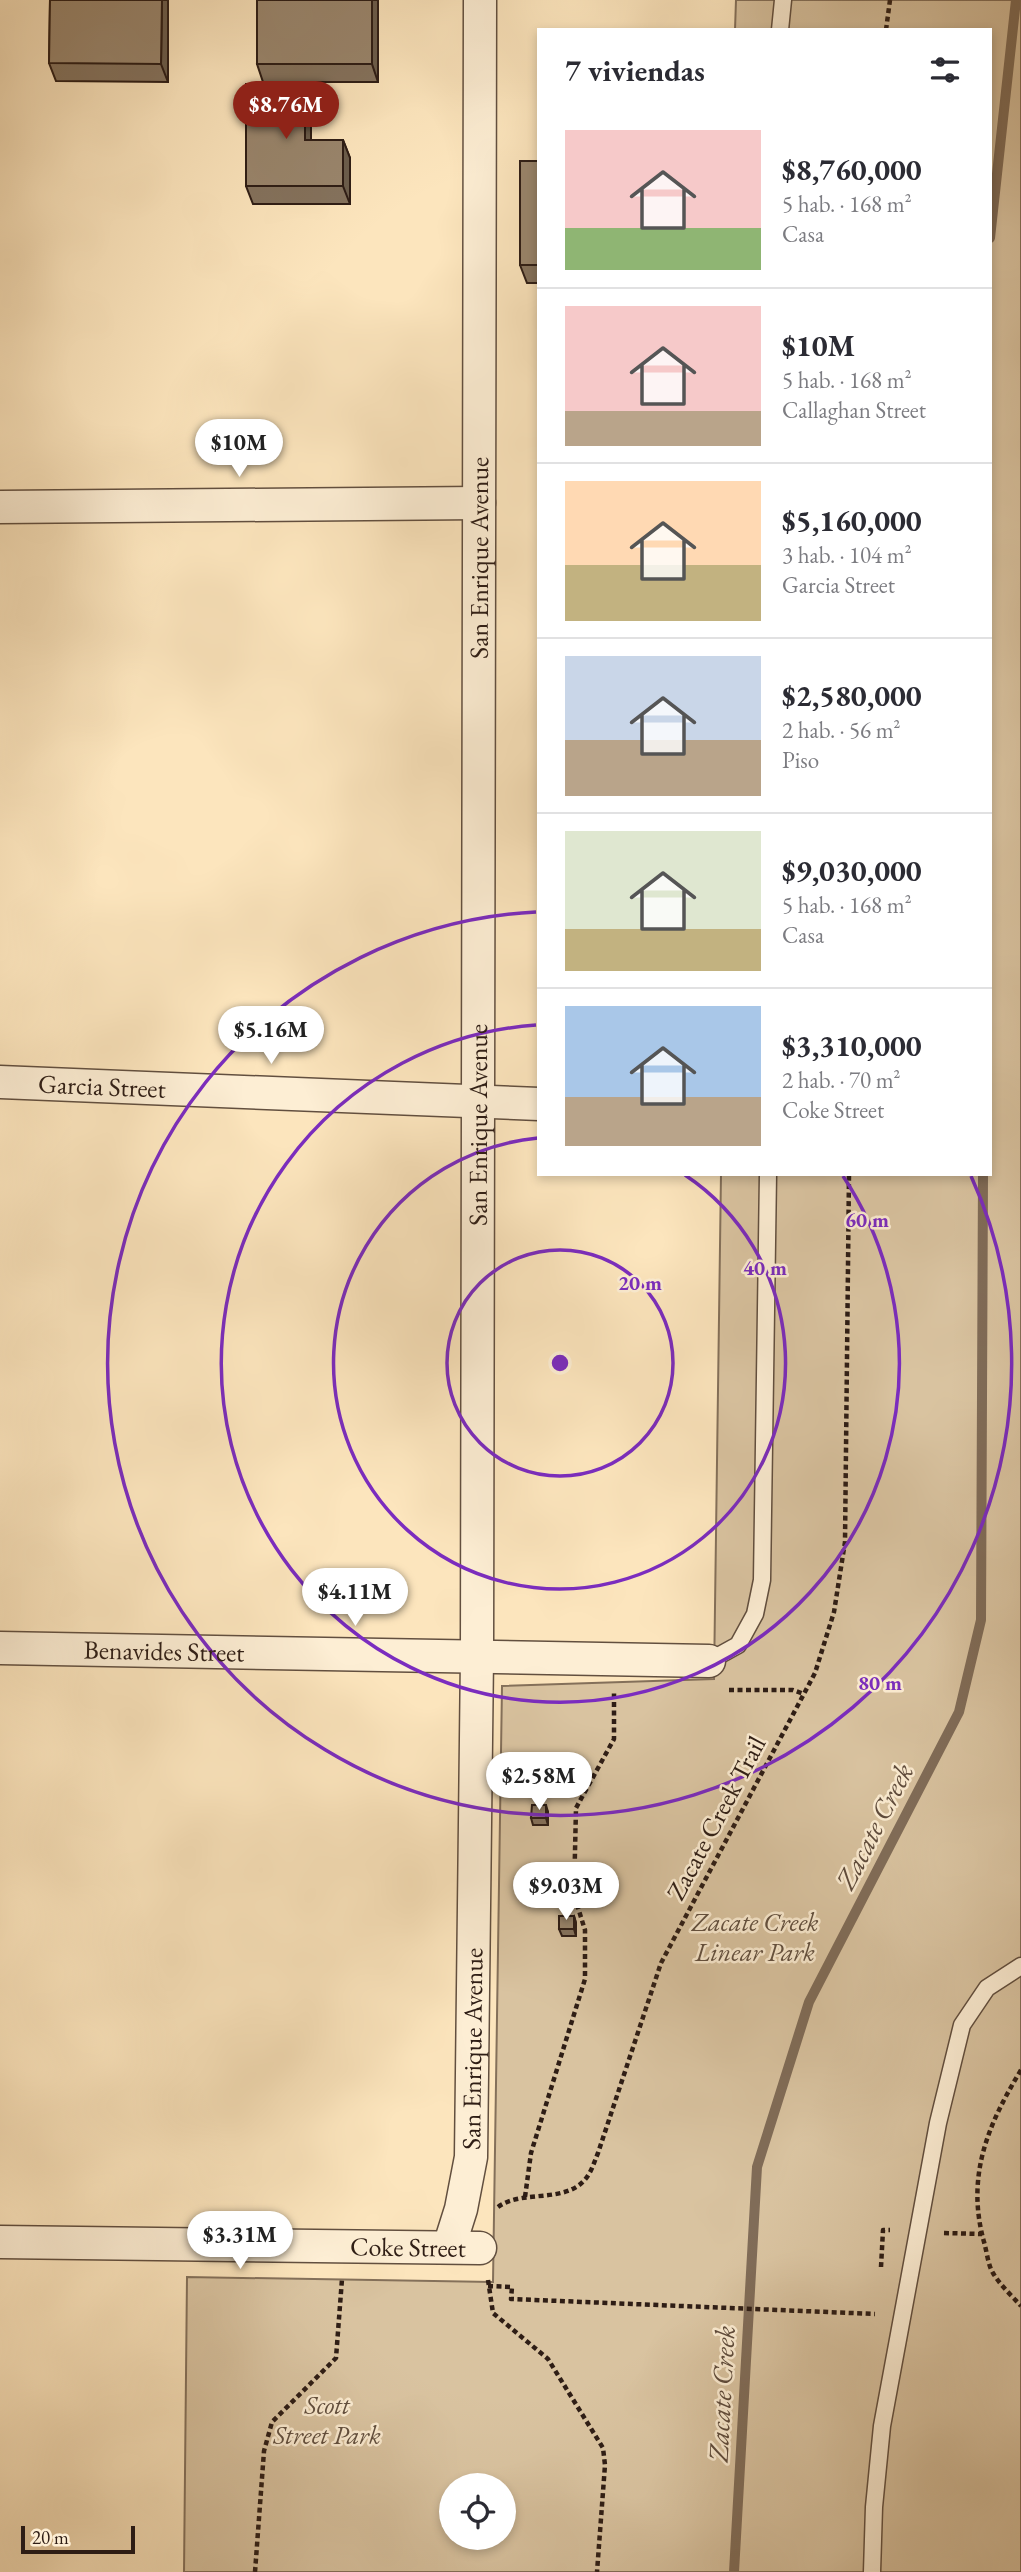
<!DOCTYPE html>
<html lang="es">
<meta charset="utf-8">
<style>
:root{--surface:#fff;--page:#f2f2f3;--text:#2b2b33;--muted:#7c7c81;--line:#e1e1e2;--accent:#8f2418}
body{margin:0;font-family:"EB Garamond",serif;background:var(--page);color:var(--text);height:100vh;display:flex;flex-direction:column;font-size:26px;white-space:nowrap}
*{box-sizing:border-box;margin:0}
p{font-size:23px;color:var(--muted)}
.icon{flex:none;width:38px;height:38px;fill:none;stroke:currentColor;stroke-width:2;stroke-linecap:round;stroke-linejoin:round}
.map{position:relative;flex:1;overflow:hidden}
.side{position:absolute;left:537px;top:28px;width:455px;height:1148px;display:flex;flex-direction:column;background:var(--surface);border-radius:0px;box-shadow:0 4px 10px #0003}
.side>*{flex:none}
.fabs{position:absolute;left:439px;top:2473px;display:grid;gap:14px}
.fabs a{display:grid;place-items:center;width:77px;height:77px;border-radius:50%;background:var(--surface);box-shadow:0 4px 10px #0003;font-size:35px}
.scale{position:absolute;left:21px;bottom:18px;width:114px;box-sizing:border-box;padding-left:7px;border:4px solid #2e1d15;border-top:0;font-size:19px;line-height:24px;white-space:nowrap;color:#2e1d15;-webkit-text-stroke:5px #fdeed4;paint-order:stroke}
.price{position:absolute;translate:-50% -60px;padding:0 16px;border-radius:24px;background:#fff;color:#222;font-size:23px;line-height:46px;filter:drop-shadow(0 2px 4px #0008)}
.price::after{content:'';position:absolute;left:50%;top:42px;width:21px;height:16px;margin-left:-10px;background:inherit;clip-path:polygon(0 0,100% 0,50% 100%)}
.price.current{background:var(--accent);color:#fff}
ul{padding:0;list-style:none}
li{display:flex;align-items:center;gap:21px;height:175px;padding:0 28px}
li+li{border-top:2px solid var(--line)}
li span{display:grid;place-items:center;flex:none;width:196px;height:140px;border-radius:0px;color:#555}
li>.icon{margin-inline-start:auto}
span .icon{width:84px;height:84px;fill:#fffc;stroke-width:1}
li b{font-size:30px}
h2{display:flex;justify-content:space-between;align-items:center;height:84px;padding:0 28px;font-size:30px}
.map>svg:first-child{display:block}
.green{fill:#d9c3a0;stroke:#84705a;stroke-width:2;fill-rule:evenodd}
.lines{fill:none;stroke-linecap:round;stroke-linejoin:round}
.stream{stroke:#806c58;stroke-width:10}
.lane-casing{stroke:#624f3f;stroke-width:19}
.street-casing{stroke:#624f3f;stroke-width:35}
.path{stroke:#2e1d15;stroke-width:4.5;stroke-dasharray:5 3.5;stroke-linecap:butt}
.lane{stroke:#fdeed4;stroke-width:16}
.street{stroke:#fdeed4;stroke-width:32}
.wall{fill:#84725d;stroke:#2e1d15;stroke-width:2}
.shaded-wall{fill:#6b5d4c;stroke:#2e1d15;stroke-width:2}
.building{fill:#99856c;stroke:#2e1d15;stroke-width:2}
.ring{fill:none;stroke:#7b2cbf;stroke-width:3.5}
.labels{text-anchor:middle;stroke-width:5;stroke-linejoin:round;paint-order:stroke}
.street-label{font-size:26px;fill:#2e1d15;stroke:#fdeed4}
.park-label{font-size:26px;font-style:italic;fill:#614f3f;stroke:#fdeed4}
.water-label{font-size:28px;font-style:italic;fill:#5e4b3c;stroke:#fdeed4}
.centre{fill:#7b2cbf;stroke:#fdeed4;stroke-width:3.5}
.ring-label{font-size:21px;text-anchor:middle;font-weight:bold;fill:#7b2cbf;stroke:#fdeed4;stroke-width:5;stroke-linejoin:round;paint-order:stroke}
</style>
<div class="map">
<svg width="1021" height="2572" viewBox="0 0 1021 2572">
<rect width="100%" height="100%" fill="#fce5bd"/>
<filter id="stains"><feTurbulence type="fractalNoise" baseFrequency=".00286" numOctaves="4"/><feColorMatrix values="0 0 0 0 .2 0 0 0 0 .09 0 0 0 0 .02 0 0 0 .5 -.17"/></filter>
<radialGradient id="worn" r=".72"><stop offset=".6" stop-color="#630" stop-opacity="0"/><stop offset="1" stop-color="#630" stop-opacity=".3"/></radialGradient>
<path class="green" d="M736 0H1021V2572H184L187 2277 493 2282 502 1686 714 1679 721 1174H990V30H735ZM452 2485H504V2538H452Z"/>
<g class="lines">
<g class="stream">
<path d="M990 238 1016 0"/>
<path d="M734 2572 757 2167 809 2002 959 1712 981 1620 983 1174"/>
</g>
<defs>
<g id="lane">
<path d="M780 30 783 0"/>
<path d="M709 1661 738 1645 755 1614 762 1580 768 1174"/>
<path d="M872 2572 874 2507 882 2426 938 2123 962 2025 987 1988 1021 1966"/>
</g>
<g id="street">
<path d="M0 507 479 503"/>
<path id="s1" d="M0 1082 539 1104"/>
<path id="s2" d="M0 1648 709 1661"/>
<path id="s3" d="M0 2242 480 2248"/>
<path id="s4" d="M449 2247 461 2209 471 2157 477 1656 480 0"/>
</g>
</defs>
<use href="#lane" class="lane-casing"/>
<use href="#street" class="street-casing"/>
<g class="path">
<path d="M886 30 890 0"/>
<path d="M729 1690H793L804 1694"/>
<path d="M1021 2070C987 2126 966 2177 984 2242 987 2252 988 2265 993 2273 1000 2285 1012 2296 1021 2306"/>
<path d="M525 2197 531 2153 585 1979V1930L574 1895 576 1808 614 1739V1692"/>
<path d="M498 2207C524 2188 570 2206 589 2174 593 2167 595 2160 598 2153L661 1963 815 1673 834 1612 845 1542 849 1174"/>
<path d="M944 2233 982 2234"/>
<path d="M881 2267 883 2230H890"/>
<path d="M488 2280 493 2313 548 2359 603 2448 605 2465 597 2572"/>
<path d="M488 2286 512 2287 511 2299 875 2314"/>
<path d="M255 2572 264 2451 272 2422 336 2358 342 2279"/>
</g>
<use href="#lane" class="lane"/>
<use href="#street" class="street"/>
</g>
<g class="wall">
<path d="M50 0H168V82L56 81 49 63Z"/>
<path d="M378 0V82H263L257 64Z"/>
<path d="M305 84 311 102V140H343L350 158V204H253L246 186Z"/>
<path d="M539 161V283H527L520 265Z"/>
<path d="M548 1812V1825H533L531 1818Z"/>
<path d="M574 1916 576 1923V1936H562L559 1929Z"/>
</g>
<g class="shaded-wall">
<path d="M162 0H168V82L161 64Z"/>
<path d="M372 0H378V82L372 64Z"/>
<path d="M305 84 311 102V158L305 140Z"/>
<path d="M343 140 350 158V204L343 186Z"/>
<path d="M546 1805 548 1812V1825L546 1818Z"/>
<path d="M574 1916 576 1923V1936L574 1929Z"/>
</g>
<g class="building">
<path d="M50 0H162L161 64 49 63Z"/>
<rect x="257" y="0" width="115" height="64"/>
<path d="M246 84H305V140H343V186H246Z"/>
<rect x="520" y="161" width="19" height="104"/>
<path d="M532 1805H546V1818H531Z"/>
<rect x="559" y="1916" width="15" height="13"/>
</g>
<g class="ring">
<circle cx="560" cy="1363" r="113"/>
<path d="M685 1175A226 226 0 1 1 538 1138"/>
<path d="M843 1176A339 339 0 1 1 536 1025"/>
<path d="M971 1176A452 452 0 1 1 536 912"/>
</g>
<g class="labels">
<g class="street-label">
<text dy="9" stroke="none"><textPath href="#s4" startOffset="1692">San Enrique Avenue</textPath></text>
<text dy="9" stroke="none"><textPath href="#s1" startOffset="102">Garcia Street</textPath></text>
<text dy="9" stroke="none"><textPath href="#s4" startOffset="1125">San Enrique Avenue</textPath></text>
<text dy="9" stroke="none"><textPath href="#s2" startOffset="164">Benavides Street</textPath></text>
<text transform="translate(716 1818) rotate(-62)" y="9">Zacate Creek Trail</text>
<text dy="9" stroke="none"><textPath href="#s4" startOffset="201">San Enrique Avenue</textPath></text>
<text dy="9" stroke="none"><textPath href="#s3" startOffset="408">Coke Street</textPath></text>
</g>
<g class="park-label">
<text x="755" y="1931">Zacate Creek<tspan x="755" dy="30">Linear Park</tspan></text>
<text x="327" y="2414">Scott<tspan x="327" dy="30">Street Park</tspan></text>
</g>
<g class="water-label">
<text transform="translate(874 1826) rotate(-63)" y="10">Zacate Creek</text>
<text transform="translate(721 2394) rotate(-87)" y="10">Zacate Creek</text>
</g>
</g>
<circle cx="560" cy="1363" r="10" class="centre"/>
<g class="ring-label">
<text x="867" y="1227">60 m</text>
<text x="765" y="1275">40 m</text>
<text x="640" y="1290">20 m</text>
<text x="880" y="1690">80 m</text>
</g>
<rect width="100%" height="100%" filter="url(#stains)"/>
<rect width="100%" height="100%" fill="url(#worn)"/>
</svg>
<div class="fabs">
<a><svg class="icon" aria-label="locate" viewBox="0 0 24 24"><circle cx="12" cy="12" r="6"/><path d="M12 2v4M12 18v4M2 12h4M18 12h4"/></svg></a>
</div>
<div class="scale">20 m</div>
<b class="price current" style="left:286px;top:141px">$8.76M</b>
<b class="price" style="left:239px;top:479px">$10M</b>
<b class="price" style="left:271px;top:1066px">$5.16M</b>
<b class="price" style="left:355px;top:1628px">$4.11M</b>
<b class="price" style="left:539px;top:1812px">$2.58M</b>
<b class="price" style="left:566px;top:1922px">$9.03M</b>
<b class="price" style="left:240px;top:2271px">$3.31M</b>
<section class="side">
<h2>7 viviendas<svg class="icon" aria-label="filters" viewBox="0 0 24 24"><path d="M4 7h16M4 17h16"/><circle cx="9" cy="7" r="2"/><circle cx="15" cy="17" r="2"/></svg></h2>
<ul>
<li><span style="background:linear-gradient(#f6c9c9 70%,#8fb573 0)"><svg class="icon" aria-label="home" viewBox="0 0 24 24"><path d="M3 11l9-7 9 7M6 9v11h12V9"/></svg></span><div><b>$8,760,000</b><p>5 hab. · 168 m²</p><p>Casa</p></div></li>
<li><span style="background:linear-gradient(#f6c9c9 75%,#b9a48a 0)"><svg class="icon" aria-label="home" viewBox="0 0 24 24"><path d="M3 11l9-7 9 7M6 9v11h12V9"/></svg></span><div><b>$10M</b><p>5 hab. · 168 m²</p><p>Callaghan Street</p></div></li>
<li><span style="background:linear-gradient(#ffd9b3 60%,#c2b280 0)"><svg class="icon" aria-label="home" viewBox="0 0 24 24"><path d="M3 11l9-7 9 7M6 9v11h12V9"/></svg></span><div><b>$5,160,000</b><p>3 hab. · 104 m²</p><p>Garcia Street</p></div></li>
<li><span style="background:linear-gradient(#c9d6e8 60%,#b9a48a 0)"><svg class="icon" aria-label="home" viewBox="0 0 24 24"><path d="M3 11l9-7 9 7M6 9v11h12V9"/></svg></span><div><b>$2,580,000</b><p>2 hab. · 56 m²</p><p>Piso</p></div></li>
<li><span style="background:linear-gradient(#dfe7d0 70%,#c2b280 0)"><svg class="icon" aria-label="home" viewBox="0 0 24 24"><path d="M3 11l9-7 9 7M6 9v11h12V9"/></svg></span><div><b>$9,030,000</b><p>5 hab. · 168 m²</p><p>Casa</p></div></li>
<li><span style="background:linear-gradient(#a9c7e8 65%,#b9a48a 0)"><svg class="icon" aria-label="home" viewBox="0 0 24 24"><path d="M3 11l9-7 9 7M6 9v11h12V9"/></svg></span><div><b>$3,310,000</b><p>2 hab. · 70 m²</p><p>Coke Street</p></div></li>
</ul>
</section>
</div>
